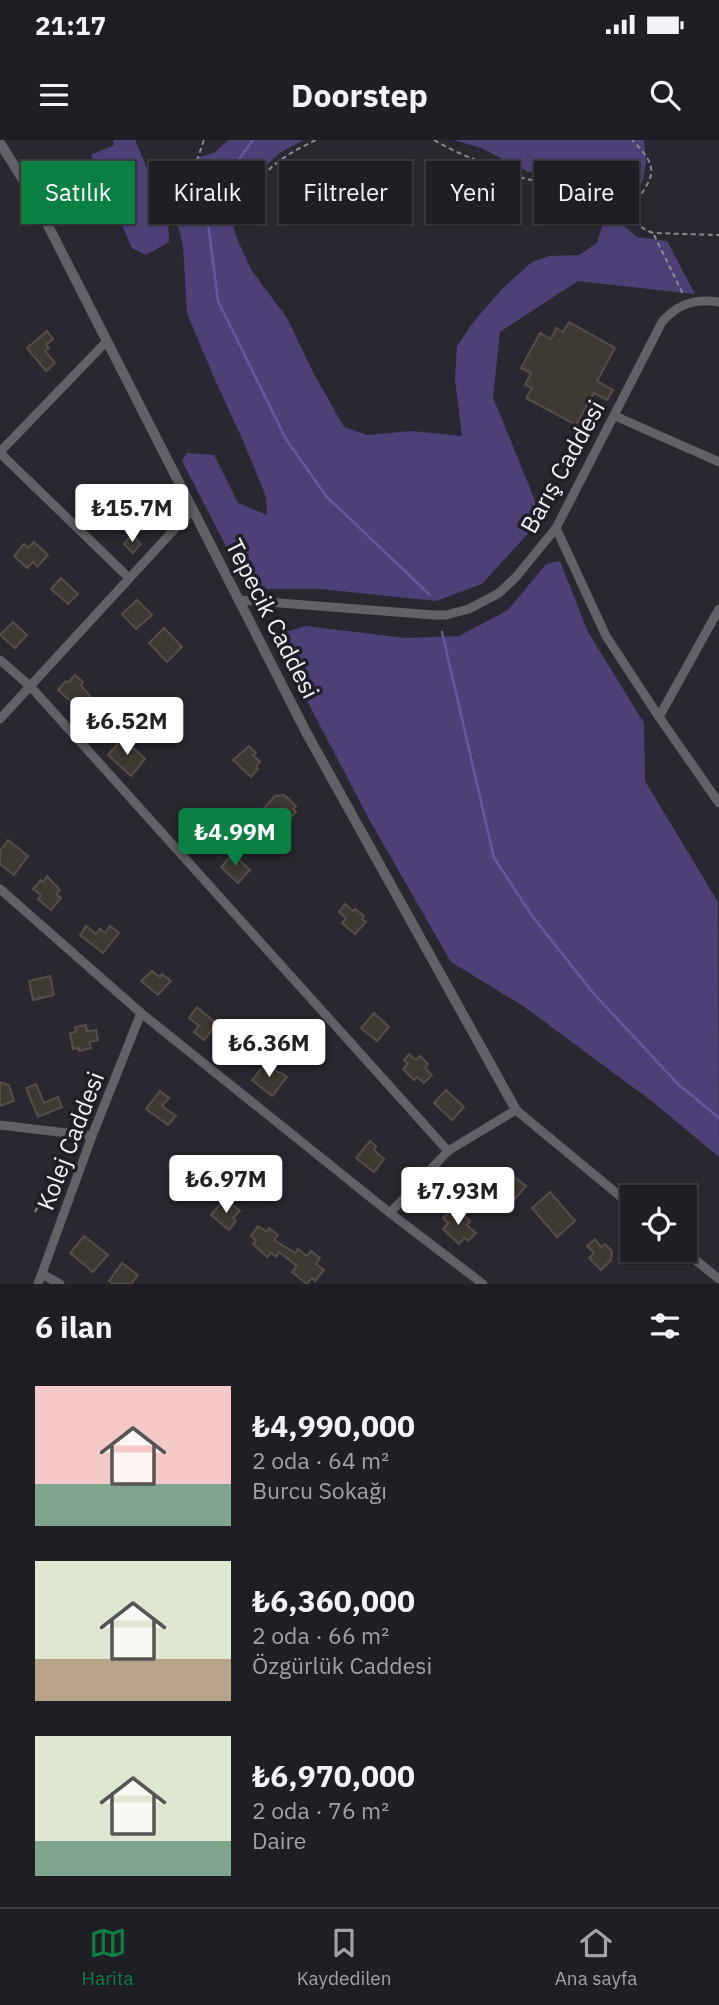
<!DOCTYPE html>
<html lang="tr">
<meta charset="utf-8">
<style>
:root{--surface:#1f1e24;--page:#2c2b31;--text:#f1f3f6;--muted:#a1a2a6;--line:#3c3c41;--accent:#0b8043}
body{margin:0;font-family:"IBM Plex Sans",sans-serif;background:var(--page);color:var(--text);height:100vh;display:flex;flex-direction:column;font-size:26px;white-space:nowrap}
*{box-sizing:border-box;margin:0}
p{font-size:23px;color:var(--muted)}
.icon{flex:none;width:38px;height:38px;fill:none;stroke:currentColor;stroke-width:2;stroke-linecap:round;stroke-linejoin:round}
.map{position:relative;height:1144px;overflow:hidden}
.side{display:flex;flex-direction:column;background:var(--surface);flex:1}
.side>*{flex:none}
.hud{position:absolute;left:21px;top:21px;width:677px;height:63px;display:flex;gap:14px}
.fabs{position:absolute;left:620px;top:1045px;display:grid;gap:14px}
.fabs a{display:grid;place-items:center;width:77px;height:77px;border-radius:0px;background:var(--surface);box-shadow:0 2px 5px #0004,0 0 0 2px var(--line);font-size:35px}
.price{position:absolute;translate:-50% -60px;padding:0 16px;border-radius:7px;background:#fff;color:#222;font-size:23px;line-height:46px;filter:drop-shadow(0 2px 4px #0008)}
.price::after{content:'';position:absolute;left:50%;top:42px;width:21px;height:16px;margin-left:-10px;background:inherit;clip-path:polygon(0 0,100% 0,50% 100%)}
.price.selected{background:var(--accent);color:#fff}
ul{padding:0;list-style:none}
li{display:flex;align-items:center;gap:21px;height:175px;padding:0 35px}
li span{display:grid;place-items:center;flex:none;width:196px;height:140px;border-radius:0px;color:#555}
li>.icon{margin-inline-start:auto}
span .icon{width:84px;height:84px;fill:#fffc;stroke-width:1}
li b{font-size:30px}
h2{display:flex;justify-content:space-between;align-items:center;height:84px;padding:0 35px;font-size:30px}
.pill{padding:0 24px;border-radius:0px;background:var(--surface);box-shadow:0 2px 5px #0004,0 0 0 2px var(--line);font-size:24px;line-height:63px}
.pill.selected{background:var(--accent);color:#fff}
.status{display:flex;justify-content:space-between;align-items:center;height:49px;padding:0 35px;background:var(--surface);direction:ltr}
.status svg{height:19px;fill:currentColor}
header{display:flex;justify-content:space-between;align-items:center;height:91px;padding:0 35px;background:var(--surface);font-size:32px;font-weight:700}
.tabs{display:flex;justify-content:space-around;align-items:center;height:98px;border-top:2px solid var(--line);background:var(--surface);font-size:19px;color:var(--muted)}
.tabs a{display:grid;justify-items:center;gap:4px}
.tabs .selected{color:var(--accent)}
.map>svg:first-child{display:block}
.green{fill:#4d4076}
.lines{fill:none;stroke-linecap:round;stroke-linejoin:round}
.stream{stroke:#6855a0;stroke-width:2.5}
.building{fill:#3f3933;stroke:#544e47;stroke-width:2}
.path{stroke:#89888f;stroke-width:2;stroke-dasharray:5 3.5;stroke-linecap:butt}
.minor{stroke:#626165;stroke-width:9}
.tertiary{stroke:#626165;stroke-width:10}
.labels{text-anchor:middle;stroke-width:7;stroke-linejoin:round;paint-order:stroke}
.street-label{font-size:24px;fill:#f3f2f7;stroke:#201e26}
</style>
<div class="status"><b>21:17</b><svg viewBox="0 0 49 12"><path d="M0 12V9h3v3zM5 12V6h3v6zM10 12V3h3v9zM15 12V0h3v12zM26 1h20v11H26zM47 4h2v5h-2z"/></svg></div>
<header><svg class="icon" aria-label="menu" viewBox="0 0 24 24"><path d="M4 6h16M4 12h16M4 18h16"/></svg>Doorstep<svg class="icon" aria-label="search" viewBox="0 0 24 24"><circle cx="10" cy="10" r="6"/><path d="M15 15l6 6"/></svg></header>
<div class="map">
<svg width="719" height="1144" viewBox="0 0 719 1144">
<rect width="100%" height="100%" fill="#292830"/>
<g class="green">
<path d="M113 0H135L168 77 169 102 146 115 132 108 91 15 114 5Z"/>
<path d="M228 0H304L281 12 226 62 238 101 252 131 287 178 313 232 344 287 367 295 412 291 462 296 455 239 457 206 475 180 502 149 532 122 549 116 579 115 597 103 603 83 599 65 637 97 667 101 695 154 578 141 500 192 493 257 542 378 482 444 436 461 321 449H248L182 321 187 313 214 315 238 363 267 375 266 357 245 305 211 231 187 173 183 106 171 57 175 26 215 12Z"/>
<path d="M454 0H644L646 23 642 43 630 46 599 30 554 29 528 32 481 8Z"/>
<path d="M560 421 588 492 644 583 645 641 718 762 719 1017 653 962 523 866 451 822 370 681 273 496 305 486 406 498 459 496 508 470 546 424Z"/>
</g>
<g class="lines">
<g class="stream">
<path d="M209 60 253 0"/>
<path d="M208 83 218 161 286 299 326 356 430 455"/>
<path d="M442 492 494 718 533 777 594 854 678 944 719 978"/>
</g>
</g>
<g class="building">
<path d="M569 182 615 208 597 241 613 250 607 260 594 253 576 285 526 258 532 248 525 245 531 233 521 228 540 193 551 199 556 188 563 192Z"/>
<path d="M47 191 53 199 46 205 49 208 45 211 55 223 46 231 27 208Z"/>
<path d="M148 353 165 368 152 383 135 367Z"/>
<path d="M132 395 141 404 133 413 124 404Z"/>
<path d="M34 402 48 415 37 427 33 422 27 428 14 416 24 404 28 408Z"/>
<path d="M61 438 78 454 68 464 51 449Z"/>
<path d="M137 460 152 475 136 489 122 474Z"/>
<path d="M13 482 27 495 15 508 0 495Z"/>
<path d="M164 488 182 507 167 522 149 503Z"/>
<path d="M75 535 83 542 81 545 89 555 117 580 101 597 88 586 93 581 58 550 66 541 68 543Z"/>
<path d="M123 598 145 619 131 636 108 615Z"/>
<path d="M249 606 256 613 253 615 260 622 256 627 258 629 251 637 233 620Z"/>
<path d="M284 655 296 666 293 669 296 672 287 681 281 675 276 681 263 669 275 656Z"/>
<path d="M8 700 28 716 14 735 0 724V711Z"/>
<path d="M233 714 250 730 238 743 221 727Z"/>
<path d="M47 736 60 750 56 754 61 758 51 770 38 759 41 755 33 749 41 740 43 742Z"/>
<path d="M345 764 353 771 355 769 364 776 362 779 366 782 355 794 342 783 346 778 339 772Z"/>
<path d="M86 786 96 794 100 789 105 793 110 786 119 793 103 813 80 795Z"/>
<path d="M152 831 160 837 162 834 171 841 158 855 141 841Z"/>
<path d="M50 836 54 855 33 860 29 841Z"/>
<path d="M197 867 217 884 204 900 194 892 199 886 189 878Z"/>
<path d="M374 873 389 887 377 901 361 888Z"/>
<path d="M86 885 87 891 96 890 98 900 89 902 91 908 79 911V908L73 909 70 893 76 892 75 887Z"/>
<path d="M409 914 416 920 420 916 428 924 425 928 432 935 424 943 417 937 414 940 403 929 408 924 404 920Z"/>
<path d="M266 923 279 933 280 932 287 937 272 956 252 940Z"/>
<path d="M0 942 9 945 14 961 0 966Z"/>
<path d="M36 944 44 963 58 957 62 967 38 977 26 948Z"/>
<path d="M446 950 464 967 452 980 434 963Z"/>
<path d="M160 951 169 958 162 966 176 976 168 985 146 969Z"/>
<path d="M370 1001 376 1007 374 1010 384 1019 374 1032 356 1018Z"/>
<path d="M171 1024 186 1040 190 1036 197 1043 192 1047 198 1054 191 1060 177 1049 180 1046 168 1026Z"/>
<path d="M505 1030 526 1046 515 1059 495 1042Z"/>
<path d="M550 1052 575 1081 557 1097 532 1068Z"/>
<path d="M223 1061 230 1067 232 1064 240 1071 233 1078 236 1081 229 1090 211 1075Z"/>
<path d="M450 1070 458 1077 462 1073 470 1081 467 1085 476 1093 468 1101 464 1098 459 1104 443 1089 448 1083 443 1078Z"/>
<path d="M258 1086 267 1092 269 1088 278 1095 274 1100 295 1113 298 1109 307 1116 311 1111 320 1118 316 1124 324 1130 315 1141 312 1138 307 1144 292 1132 297 1126 279 1112 276 1117 271 1113 267 1117 253 1104 256 1100 251 1096Z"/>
<path d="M84 1096 108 1115 93 1132 70 1113Z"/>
<path d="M595 1099 601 1107 605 1104 612 1111 611 1120 601 1130 589 1118 594 1113 587 1106Z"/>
<path d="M122 1123 138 1135 131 1144H114L109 1141Z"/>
</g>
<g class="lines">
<g class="path">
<path d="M204 0 185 55C188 60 192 63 197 66 227 83 253 44 273 26 286 15 301 7 316 0"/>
<path d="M434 0C456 13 478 21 502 30 512 34 522 39 533 40 554 42 576 32 597 40 610 44 622 56 629 67 640 82 631 84 653 93L719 95"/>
<path d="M632 68C653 36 662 30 632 0"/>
<path d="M654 95 684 156"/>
<path d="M35 1072 56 1034 70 1027"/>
</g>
<g class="minor">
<path d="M615 276 719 322"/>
<path d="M0 312 107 201"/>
<path d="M0 313 129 438"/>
<path d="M556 388 606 496 659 577 719 663"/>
<path d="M240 460 434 475H446L469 469 499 453 516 437 556 388 662 182C677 164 695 158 719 162"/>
<path d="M0 520 30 546 448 1011"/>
<path d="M659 577 719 469"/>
<path d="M0 579 193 369"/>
<path d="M0 749 141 873 390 1073 483 1144"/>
<path d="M0 985 92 996"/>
<path d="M390 1073 448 1011 516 970 632 1066"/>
<path d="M683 1110 719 1139"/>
<path d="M42 1134 60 1144"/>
<path d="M38 1144 92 996 141 873"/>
</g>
<path class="tertiary" d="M0 3 32 54 306 592 516 970"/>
</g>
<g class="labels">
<g class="street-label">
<text transform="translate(563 327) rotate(-61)" y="8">Barış Caddesi</text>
<text transform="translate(272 479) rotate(63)" y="8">Tepecik Caddesi</text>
<text transform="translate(71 1001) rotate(-69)" y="8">Kolej Caddesi</text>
</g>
</g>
</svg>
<div class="fabs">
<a><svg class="icon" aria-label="locate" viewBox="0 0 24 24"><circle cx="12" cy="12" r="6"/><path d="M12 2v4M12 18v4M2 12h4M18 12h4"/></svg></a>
</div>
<b class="price" style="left:132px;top:404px">₺15.7M</b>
<b class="price" style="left:127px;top:617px">₺6.52M</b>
<b class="price selected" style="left:235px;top:728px">₺4.99M</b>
<b class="price" style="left:269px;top:939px">₺6.36M</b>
<b class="price" style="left:226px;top:1075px">₺6.97M</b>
<b class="price" style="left:458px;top:1087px">₺7.93M</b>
<div class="hud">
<a class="pill selected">Satılık</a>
<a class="pill">Kiralık</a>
<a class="pill">Filtreler</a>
<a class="pill">Yeni</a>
<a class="pill">Daire</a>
</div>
</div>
<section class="side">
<h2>6 ilan<svg class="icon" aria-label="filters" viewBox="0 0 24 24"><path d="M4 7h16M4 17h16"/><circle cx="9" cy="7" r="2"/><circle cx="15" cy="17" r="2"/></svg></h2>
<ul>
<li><span style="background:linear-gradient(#f6c9c9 70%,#7fa58c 0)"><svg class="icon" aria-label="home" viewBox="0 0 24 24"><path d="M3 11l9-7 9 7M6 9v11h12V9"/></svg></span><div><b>₺4,990,000</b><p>2 oda · 64 m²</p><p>Burcu Sokağı</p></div></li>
<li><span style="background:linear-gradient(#dfe7d0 70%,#b9a48a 0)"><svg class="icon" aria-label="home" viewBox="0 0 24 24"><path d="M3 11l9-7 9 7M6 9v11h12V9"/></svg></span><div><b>₺6,360,000</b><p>2 oda · 66 m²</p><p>Özgürlük Caddesi</p></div></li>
<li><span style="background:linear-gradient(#dfe7d0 75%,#7fa58c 0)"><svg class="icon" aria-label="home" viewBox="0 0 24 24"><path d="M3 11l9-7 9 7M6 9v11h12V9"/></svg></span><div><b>₺6,970,000</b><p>2 oda · 76 m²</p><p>Daire</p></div></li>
</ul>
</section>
<nav class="tabs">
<a class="selected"><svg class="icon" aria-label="map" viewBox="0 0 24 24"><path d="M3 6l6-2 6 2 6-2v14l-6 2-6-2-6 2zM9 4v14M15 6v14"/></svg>Harita</a>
<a><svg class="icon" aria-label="saved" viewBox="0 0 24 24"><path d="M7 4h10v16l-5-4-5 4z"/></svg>Kaydedilen</a>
<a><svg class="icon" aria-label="home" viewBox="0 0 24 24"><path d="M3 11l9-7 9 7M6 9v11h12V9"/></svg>Ana sayfa</a>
</nav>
